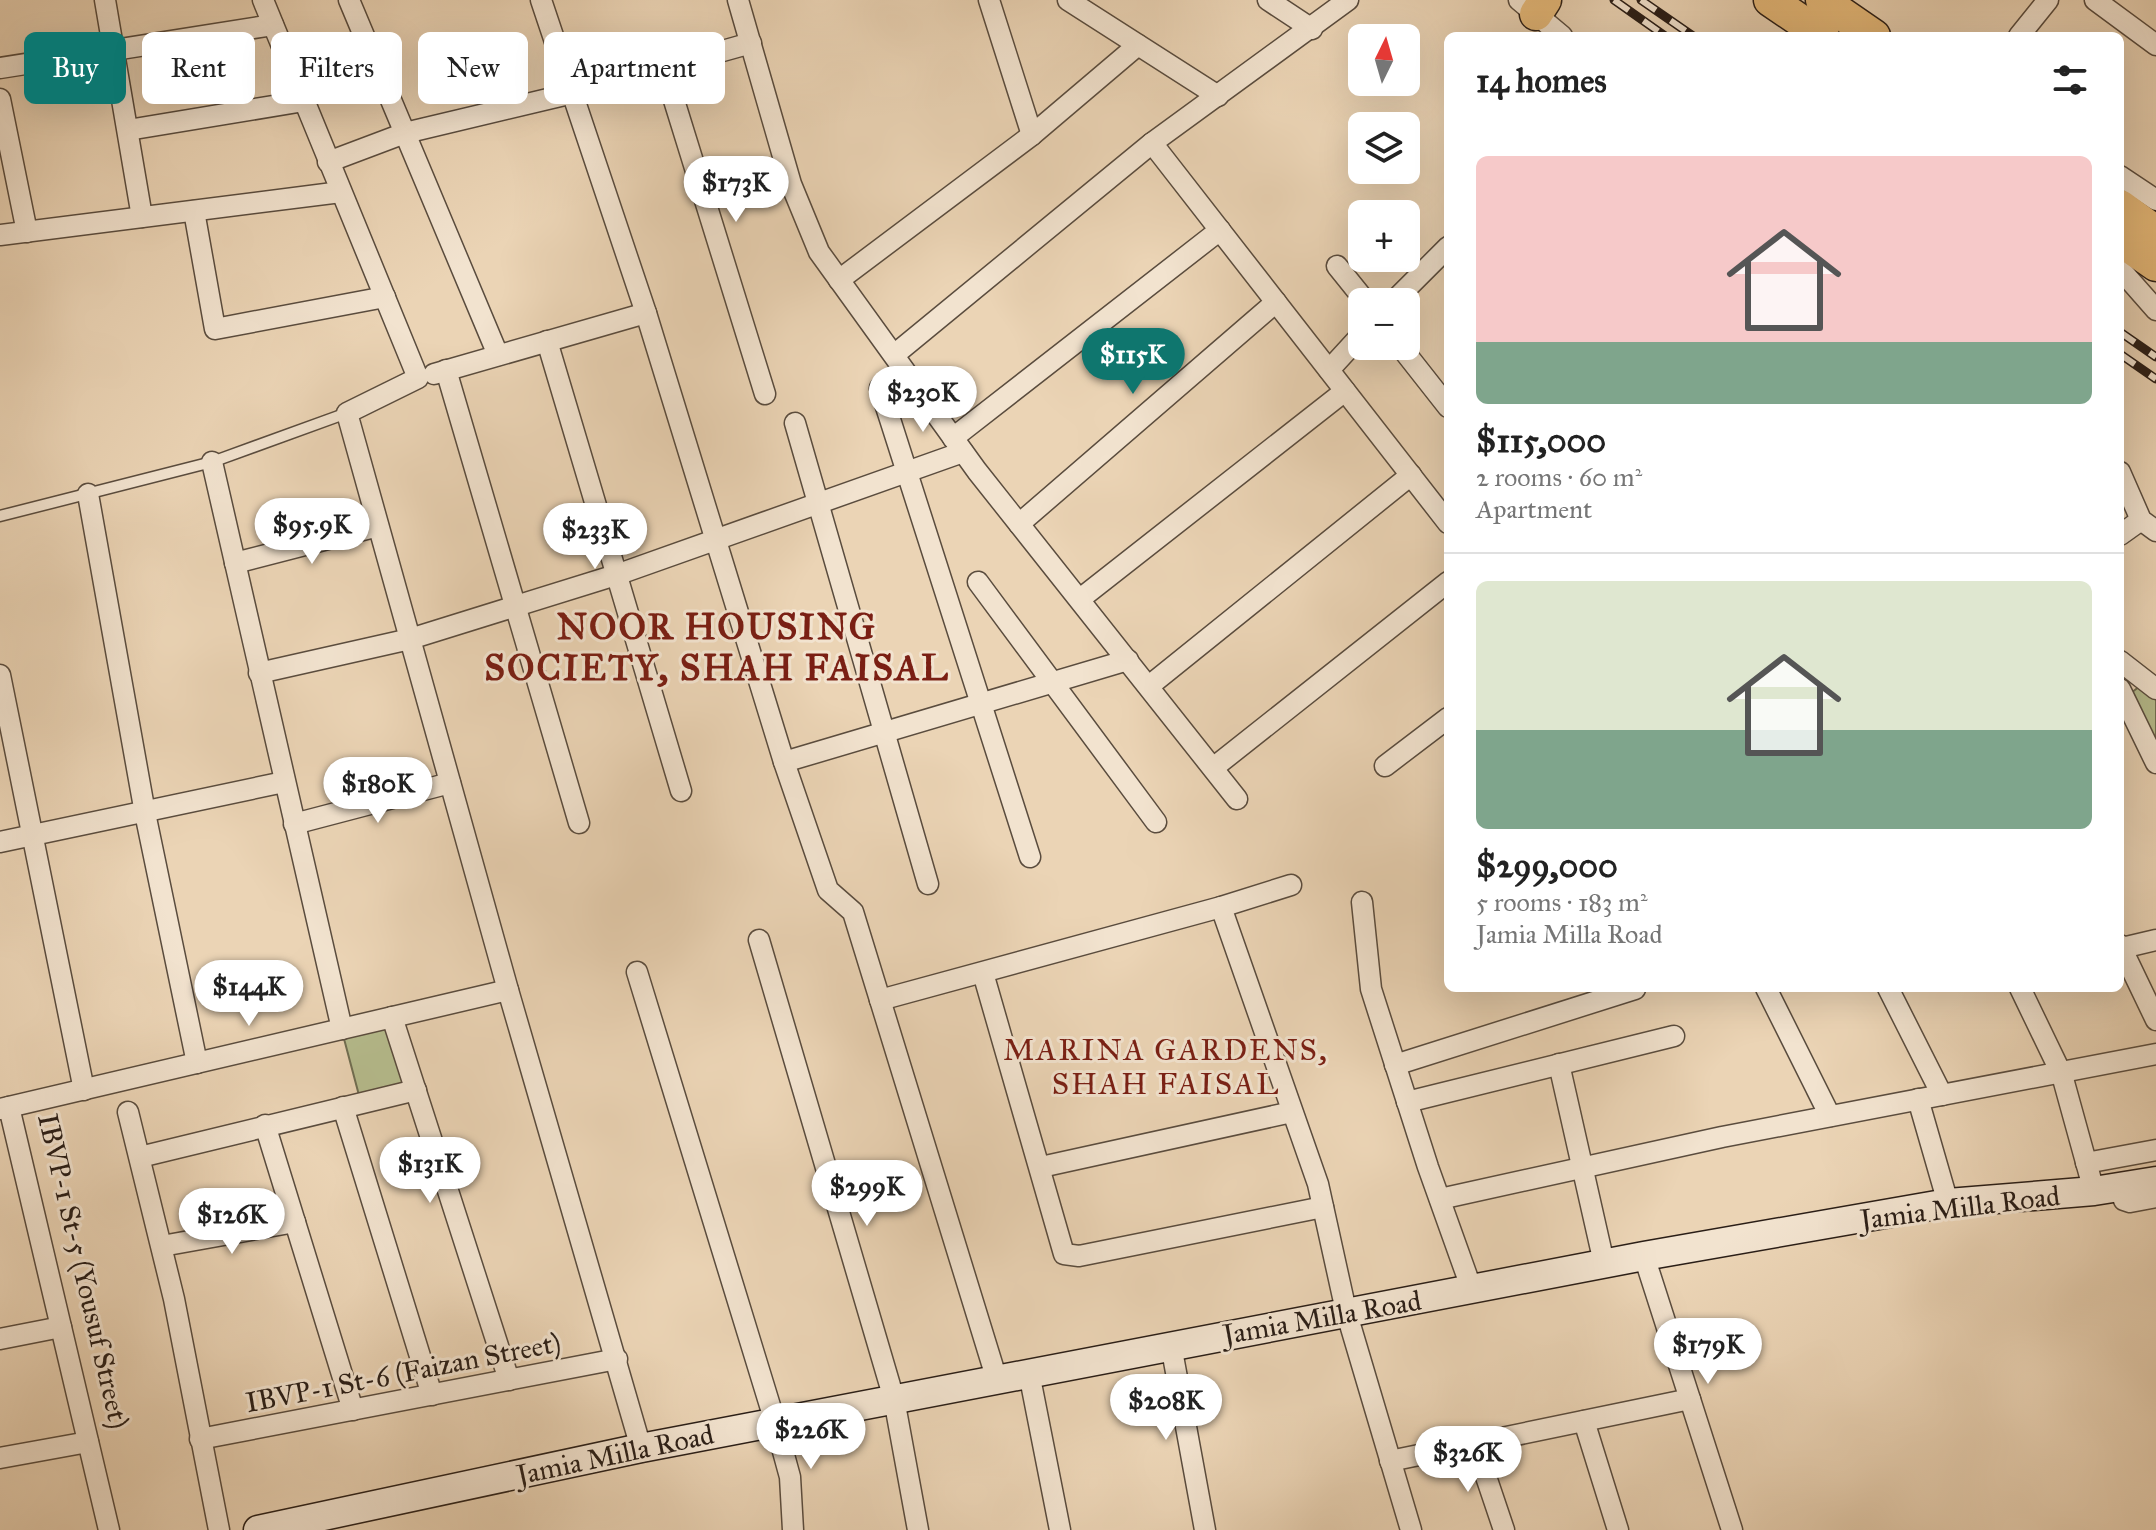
<!DOCTYPE html>
<meta charset="utf-8">
<style>
:root{--surface:#fff;--page:#f6f6f6;--text:#222;--muted:#767676;--line:#e0e0e0;--accent:#0f766e}
body{margin:0;font-family:"IM FELL Great Primer",serif;background:var(--page);color:var(--text);height:100vh;display:flex;flex-direction:column;font-size:30px;white-space:nowrap}
*{box-sizing:border-box;margin:0}
p{font-size:26px;color:var(--muted)}
.icon{flex:none;width:44px;height:44px;fill:none;stroke:currentColor;stroke-width:2;stroke-linecap:round;stroke-linejoin:round}
.map{position:relative;flex:1;overflow:hidden}
.panel{position:absolute;left:1444px;top:32px;width:680px;height:960px;display:flex;flex-direction:column;background:var(--surface);border-radius:12px;box-shadow:0 8px 32px #0002}
.panel>*{flex:none}
.top-card{position:absolute;left:24px;top:32px;width:760px;height:72px;display:flex;gap:16px}
.needle{width:52px;rotate:5deg}
.controls{position:absolute;left:1348px;top:24px;display:grid;gap:16px}
.controls a{display:grid;place-items:center;width:72px;height:72px;border-radius:12px;background:var(--surface);box-shadow:0 8px 32px #0002;font-size:40px}
.price{position:absolute;translate:-50% -68px;padding:0 18px;border-radius:28px;background:#fff;color:#222;font-size:26px;line-height:52px;filter:drop-shadow(0 2px 4px #0008)}
.price::after{content:'';position:absolute;left:50%;top:48px;width:24px;height:18px;margin-left:-12px;background:inherit;clip-path:polygon(0 0,100% 0,50% 100%)}
.price.active{background:var(--accent);color:#fff}
ul{padding:0;list-style:none}
li{display:grid;align-content:center;gap:16px;height:424px;padding:0 32px}
li+li{border-top:2px solid var(--line)}
li span{display:grid;place-items:center;height:248px;border-radius:12px;color:#555}
li>.icon{margin-inline-start:auto}
span .icon{width:144px;height:144px;fill:#fffc;stroke-width:1}
li b{font-size:34px}
h2{display:flex;justify-content:space-between;align-items:center;height:96px;padding:0 32px;font-size:34px}
.chip{padding:0 28px;border-radius:12px;background:var(--surface);box-shadow:0 8px 32px #0002;font-size:28px;line-height:72px}
.chip.active{background:var(--accent);color:#fff}
.map>svg:first-child{display:block}
.green{fill:#b6bd8e;stroke:#706e52;stroke-width:2}
.lines{fill:none;stroke-linecap:round;stroke-linejoin:round}
.service-casing{stroke:#5a4c3e;stroke-width:13}
.minor-casing{stroke:#5a4c3e;stroke-width:23}
.secondary-casing{stroke:#2a1e17;stroke-width:31}
.trunk-casing{stroke:#2a1e17;stroke-width:35}
.service{stroke:#f2e3cf;stroke-width:10}
.minor{stroke:#f2e3cf;stroke-width:20}
.secondary{stroke:#f2e3cf;stroke-width:28}
.trunk{stroke:#e6ba7a;stroke-width:32}
.rail-casing{stroke:#2a1e17;stroke-width:9}
.rail{stroke:#f2e3cf;stroke-width:6;stroke-dasharray:18;stroke-linecap:butt}
.labels{text-anchor:middle;stroke-width:6;stroke-linejoin:round;paint-order:stroke}
.street-label{font-size:28px;fill:#2a1e17;stroke:#f2e3cf}
.neighbourhood-label{font-size:30px;letter-spacing:2px;fill:#7a1f14;stroke:#f2e3cf}
.district-label{font-size:36px;font-weight:bold;letter-spacing:2px;fill:#7a1f14;stroke:#f2e3cf}
</style>
<div class="map">
<svg width="2156" height="1530" viewBox="0 0 2156 1530">
<rect width="100%" height="100%" fill="#ebd4b5"/>
<filter id="stains"><feTurbulence type="fractalNoise" baseFrequency=".0025" numOctaves="4"/><feColorMatrix values="0 0 0 0 .2 0 0 0 0 .09 0 0 0 0 .02 0 0 0 .5 -.17"/></filter>
<radialGradient id="worn" r=".72"><stop offset=".6" stop-color="#630" stop-opacity="0"/><stop offset="1" stop-color="#630" stop-opacity=".3"/></radialGradient>
<g class="green">
<path d="M2140 686 2156 699V747L2131 693Z"/>
<path d="M390 1023 409 1089 360 1099 343 1035Z"/>
</g>
<g class="lines">
<defs>
<path id="service" d="M0 516 212 462 347 413"/>
<g id="minor">
<path d="M105 0 142 217"/>
<path d="M263 0 418 378 347 413 508 990 641 1448"/>
<path d="M349 0 498 355"/>
<path d="M541 0 646 313 784 762 828 890 853 912 997 1380"/>
<path d="M738 0 791 184 819 252 977 471 1237 799"/>
<path d="M989 0 1032 135"/>
<path d="M1068 0 1218 96"/>
<path d="M1268 0 1312 29"/>
<path d="M1519 0 1562 36"/>
<path d="M2095 0 2156 45"/>
<path d="M2019 36 2048 0"/>
<path d="M0 68 273 25"/>
<path d="M664 68 765 394"/>
<path d="M0 99 27 232"/>
<path d="M128 130 304 101"/>
<path d="M1152 143 1448 523"/>
<path d="M328 162 405 133 573 93 751 43"/>
<path d="M2120 176 2156 200"/>
<path d="M194 211 215 329 385 297"/>
<path d="M0 235 341 192"/>
<path d="M1337 266 1366 302"/>
<path d="M2120 269 2156 310"/>
<path d="M839 280 1032 135 1138 45"/>
<path d="M1393 302 1448 247"/>
<path d="M547 341 681 791"/>
<path d="M1400 346 1448 407"/>
<path d="M894 355 1152 143 1348 0"/>
<path d="M446 370 579 823"/>
<path d="M1329 370 1362 334"/>
<path d="M434 374 646 313"/>
<path d="M880 388 1030 857"/>
<path d="M795 423 928 884"/>
<path d="M953 438 1220 230"/>
<path d="M212 462 342 1029"/>
<path d="M2120 472 2141 520 2156 531"/>
<path d="M88 494 145 813 197 1063"/>
<path d="M1019 524 1276 302"/>
<path d="M2120 535 2141 520"/>
<path d="M235 563 378 526"/>
<path d="M978 582 1156 822"/>
<path d="M1080 599 1345 391"/>
<path d="M2120 661 2156 689"/>
<path d="M259 673 410 639 619 574 963 452"/>
<path d="M0 675 84 1090"/>
<path d="M1149 686 1411 475"/>
<path d="M2120 689 2156 763"/>
<path d="M784 762 1128 660"/>
<path d="M1385 766 1448 718"/>
<path d="M1213 768 1448 582"/>
<path d="M294 824 450 783"/>
<path d="M0 842 284 782"/>
<path d="M1362 902 1371 989 1428 1167 1472 1290"/>
<path d="M1221 907 1291 885"/>
<path d="M759 940 894 1399 918 1530"/>
<path d="M2120 945 2156 1020"/>
<path d="M2122 948 2156 940"/>
<path d="M637 972 775 1422 790 1477 793 1530"/>
<path d="M983 973 1064 1254 1079 1256 1323 1207"/>
<path d="M1766 988 1830 1116"/>
<path d="M1888 988 1942 1095"/>
<path d="M2020 988 2062 1075 2094 1191"/>
<path d="M880 1000 1221 907 1318 1184 1346 1311 1411 1530"/>
<path d="M392 1017 509 1380"/>
<path d="M1559 1064 1604 1263"/>
<path d="M1395 1065 1635 989"/>
<path d="M1918 1099 1948 1203"/>
<path d="M1407 1102 1674 1036"/>
<path d="M9 1107 109 1530"/>
<path d="M343 1107 432 1395"/>
<path d="M0 1109 508 990"/>
<path d="M128 1112 174 1299 219 1530"/>
<path d="M265 1125 353 1410"/>
<path d="M140 1157 416 1090"/>
<path d="M2086 1163 2156 1150"/>
<path d="M1041 1167 1292 1112"/>
<path d="M2120 1188 2124 1200 2130 1202 2156 1197"/>
<path d="M1440 1199 1722 1137 2156 1054"/>
<path d="M162 1246 295 1222"/>
<path d="M1644 1256 1732 1530"/>
<path d="M0 1339 61 1327"/>
<path d="M1171 1345 1205 1530"/>
<path d="M1029 1373 1060 1530"/>
<path d="M1584 1421 1618 1530"/>
<path d="M200 1439 617 1359"/>
<path d="M1475 1444 1504 1530"/>
<path d="M0 1458 88 1442"/>
<path d="M1390 1461 1690 1399"/>
</g>
<path id="secondary" d="M258 1530 641 1448 1644 1256 1948 1203 2094 1191 2156 1181"/>
<g id="trunk">
<path d="M1770 0 1823 36"/>
<path d="M1822 0 1874 36"/>
<path d="M1536 14 1545 0"/>
<path d="M2120 206 2156 232"/>
<path d="M2120 240 2156 265"/>
</g>
</defs>
<use href="#service" class="service-casing"/>
<use href="#minor" class="minor-casing"/>
<use href="#secondary" class="secondary-casing"/>
<use href="#trunk" class="trunk-casing"/>
<use href="#service" class="service"/>
<use href="#minor" class="minor"/>
<use href="#secondary" class="secondary"/>
<use href="#trunk" class="trunk"/>
<defs>
<g id="rail">
<path d="M1614 0 1665 36"/>
<path d="M1641 0 1693 36"/>
<path d="M2120 332 2156 357"/>
<path d="M2120 354 2156 379"/>
</g>
</defs>
<use href="#rail" class="rail-casing"/>
<use href="#rail" class="rail"/>
</g>
<g class="labels">
<g class="street-label">
<text transform="translate(1960 1207) rotate(-7)" y="10">Jamia Milla Road</text>
<text transform="translate(84 1271) rotate(77)" y="10">IBVP-1 St-5 (Yousuf Street)</text>
<text transform="translate(1322 1317) rotate(-10)" y="10">Jamia Milla Road</text>
<text transform="translate(403 1372) rotate(-11)" y="10">IBVP-1 St-6 (Faizan Street)</text>
<text transform="translate(615 1454) rotate(-12)" y="10">Jamia Milla Road</text>
</g>
<g class="neighbourhood-label">
<text x="1166" y="1060">MARINA GARDENS,<tspan x="1166" dy="34">SHAH FAISAL</tspan></text>
</g>
<g class="district-label">
<text x="717" y="639">NOOR HOUSING<tspan x="717" dy="41">SOCIETY, SHAH FAISAL</tspan></text>
</g>
</g>
<rect width="100%" height="100%" filter="url(#stains)"/>
<rect width="100%" height="100%" fill="url(#worn)"/>
</svg>
<div class="controls">
<a><svg class="needle" viewBox="-14 -14 28 28"><path d="M0-13l5 13h-10z" fill="#e53935"/><path d="M0 13l5-13h-10z" fill="#767676"/></svg></a>
<a><svg class="icon" aria-label="layers" viewBox="0 0 24 24"><path d="M12 4l9 5-9 5-9-5zM3 14l9 5 9-5"/></svg></a>
<a>+</a>
<a>−</a>
</div>
<b class="price" style="left:736px;top:224px">$173K</b>
<b class="price active" style="left:1133px;top:396px">$115K</b>
<b class="price" style="left:923px;top:434px">$230K</b>
<b class="price" style="left:312px;top:566px">$95.9K</b>
<b class="price" style="left:595px;top:571px">$233K</b>
<b class="price" style="left:378px;top:825px">$180K</b>
<b class="price" style="left:249px;top:1028px">$144K</b>
<b class="price" style="left:430px;top:1205px">$131K</b>
<b class="price" style="left:867px;top:1228px">$299K</b>
<b class="price" style="left:232px;top:1256px">$126K</b>
<b class="price" style="left:1708px;top:1386px">$179K</b>
<b class="price" style="left:1166px;top:1442px">$208K</b>
<b class="price" style="left:811px;top:1471px">$226K</b>
<b class="price" style="left:1468px;top:1494px">$326K</b>
<div class="top-card">
<a class="chip active">Buy</a>
<a class="chip">Rent</a>
<a class="chip">Filters</a>
<a class="chip">New</a>
<a class="chip">Apartment</a>
</div>
<section class="panel">
<h2>14 homes<svg class="icon" aria-label="filters" viewBox="0 0 24 24"><path d="M4 7h16M4 17h16"/><circle cx="9" cy="7" r="2"/><circle cx="15" cy="17" r="2"/></svg></h2>
<ul>
<li><span style="background:linear-gradient(#f6c9c9 75%,#7fa58c 0)"><svg class="icon" aria-label="home" viewBox="0 0 24 24"><path d="M3 11l9-7 9 7M6 9v11h12V9"/></svg></span><div><b>$115,000</b><p>2 rooms · 60 m²</p><p>Apartment</p></div></li>
<li><span style="background:linear-gradient(#dfe7d0 60%,#7fa58c 0)"><svg class="icon" aria-label="home" viewBox="0 0 24 24"><path d="M3 11l9-7 9 7M6 9v11h12V9"/></svg></span><div><b>$299,000</b><p>5 rooms · 183 m²</p><p>Jamia Milla Road</p></div></li>
</ul>
</section>
</div>
